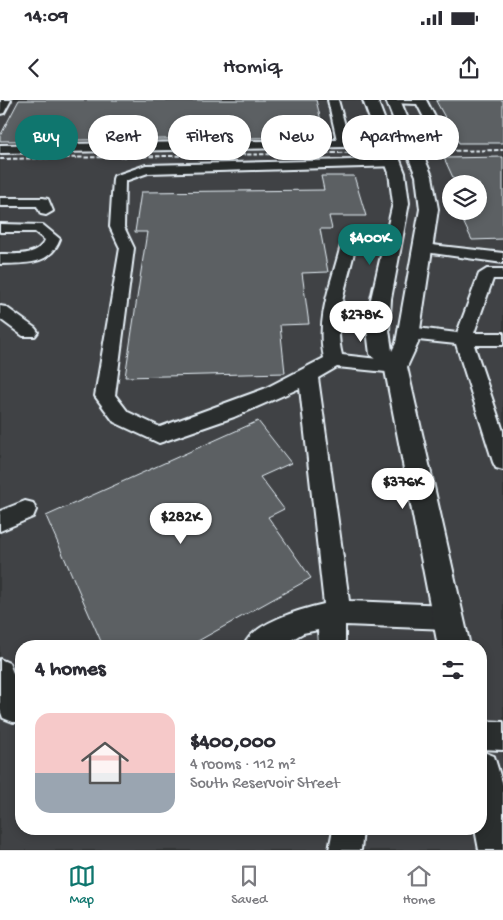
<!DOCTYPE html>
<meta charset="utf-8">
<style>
:root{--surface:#fff;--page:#f2f2f3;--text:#2b2b33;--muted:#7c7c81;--line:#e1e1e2;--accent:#0f766e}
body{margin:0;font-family:"Gochi Hand",sans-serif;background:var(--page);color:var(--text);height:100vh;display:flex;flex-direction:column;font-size:19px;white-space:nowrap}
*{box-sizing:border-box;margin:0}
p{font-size:16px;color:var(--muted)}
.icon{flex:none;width:28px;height:28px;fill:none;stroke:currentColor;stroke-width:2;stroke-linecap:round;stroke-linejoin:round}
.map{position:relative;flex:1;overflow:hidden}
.side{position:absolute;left:15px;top:540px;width:472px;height:195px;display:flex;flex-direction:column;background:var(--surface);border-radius:20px;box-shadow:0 2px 8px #0003}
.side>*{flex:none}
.guide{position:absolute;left:15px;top:15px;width:474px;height:45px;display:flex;gap:10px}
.tools{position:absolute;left:442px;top:75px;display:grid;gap:10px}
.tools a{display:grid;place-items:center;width:45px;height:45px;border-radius:50%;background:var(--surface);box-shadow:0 2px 8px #0003;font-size:25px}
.price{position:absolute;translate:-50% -42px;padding:0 11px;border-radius:18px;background:#fff;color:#222;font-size:16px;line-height:32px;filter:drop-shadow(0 1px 2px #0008)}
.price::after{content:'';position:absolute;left:50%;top:30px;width:15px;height:11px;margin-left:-8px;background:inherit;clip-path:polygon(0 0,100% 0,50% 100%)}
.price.on{background:var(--accent);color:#fff}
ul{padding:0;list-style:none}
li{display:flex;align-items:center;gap:15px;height:125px;padding:0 20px}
li span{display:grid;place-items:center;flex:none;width:140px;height:100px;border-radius:15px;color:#555}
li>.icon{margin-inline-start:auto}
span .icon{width:60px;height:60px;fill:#fffc;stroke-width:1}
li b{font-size:21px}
h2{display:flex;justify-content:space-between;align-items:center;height:60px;padding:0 20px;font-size:21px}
.tag{padding:0 18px;border-radius:22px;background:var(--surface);box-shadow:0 2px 8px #0003;font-size:18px;line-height:45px}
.tag.on{background:var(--accent);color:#fff}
.status{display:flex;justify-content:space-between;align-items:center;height:35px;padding:0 25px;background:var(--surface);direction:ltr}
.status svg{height:14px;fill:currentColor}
header{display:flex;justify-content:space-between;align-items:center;height:65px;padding:0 20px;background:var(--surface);font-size:22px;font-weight:600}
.tab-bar{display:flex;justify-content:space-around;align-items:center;height:70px;border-top:1px solid var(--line);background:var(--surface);font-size:14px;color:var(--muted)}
.tab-bar a{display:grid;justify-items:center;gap:2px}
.tab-bar .on{color:var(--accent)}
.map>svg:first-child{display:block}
.built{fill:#3f4244;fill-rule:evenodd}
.building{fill:#5c6063;stroke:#e8f1f8}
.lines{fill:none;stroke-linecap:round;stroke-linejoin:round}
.minor-casing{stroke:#e8f1f8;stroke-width:4}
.major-casing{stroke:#e8f1f8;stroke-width:4}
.minor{fill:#2a2d2e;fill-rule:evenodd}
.major{fill:#2a2d2e;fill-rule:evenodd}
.rail{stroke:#e8f1f8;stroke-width:2;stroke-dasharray:4.5 2;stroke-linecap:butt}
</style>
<div class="status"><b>14:09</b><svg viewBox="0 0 49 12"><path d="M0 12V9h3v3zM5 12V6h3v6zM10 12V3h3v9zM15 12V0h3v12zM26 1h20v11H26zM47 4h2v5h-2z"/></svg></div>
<header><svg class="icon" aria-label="back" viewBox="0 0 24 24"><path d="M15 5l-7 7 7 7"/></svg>Homiq<svg class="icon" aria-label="share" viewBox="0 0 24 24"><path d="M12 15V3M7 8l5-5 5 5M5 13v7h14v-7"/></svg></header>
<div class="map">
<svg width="503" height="750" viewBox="0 0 503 750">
<rect width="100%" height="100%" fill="#323536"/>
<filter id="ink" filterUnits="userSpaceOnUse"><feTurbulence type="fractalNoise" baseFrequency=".02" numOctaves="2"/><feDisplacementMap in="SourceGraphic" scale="10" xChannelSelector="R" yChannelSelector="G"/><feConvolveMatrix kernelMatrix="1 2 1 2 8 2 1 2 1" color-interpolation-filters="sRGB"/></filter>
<g filter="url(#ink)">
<path class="built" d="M0 0H503V750H0ZM451 84H479V111H451ZM21 546H481V729H21Z"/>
<g class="building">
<path d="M19 0H316L325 37 0 41V36Z"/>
<path d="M440 0H503V43H459L436 1Z"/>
<path d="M503 57V139L472 140 459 113 479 111V84H456L444 58Z"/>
<path d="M321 76H354L366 116H329L332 129H320L328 172 302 173 309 224 280 225 285 273 125 277 147 132H135L141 92 324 90Z"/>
<path d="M258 321 291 363 260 377 284 409 268 417 311 478 189 546H103L46 416Z"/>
</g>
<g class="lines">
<defs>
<g id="minor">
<path d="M1 0H11L4 13 0 14Z"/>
<path d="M328 0H338L350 44 348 47 0 53V45L337 40Z"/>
<path d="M389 0H426L449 44 447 47H439L417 4 390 3Z"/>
<path d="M394 59 398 60 400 63 398 66 148 73 125 81 124 127 134 148 115 295 128 312 160 327 264 289 324 258C315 217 333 180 342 141L358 131 399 139 401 142 394 146 361 140 356 143C349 180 332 217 342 255L396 261 402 263 405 267 402 271 396 273 337 267 318 278 349 501 448 505 457 508 461 517 457 526 448 529 345 525V546H319L318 530 303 533 281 546H244C252 523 302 509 324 504L300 288 234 317 159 343 114 322 95 296 120 148 110 127 113 79 114 76 146 65Z"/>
<path d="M0 98H43L48 99 53 111 46 115 41 114 37 106H0Z"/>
<path d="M0 124 43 125 60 139C50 166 25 163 0 164V154C15 154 38 157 45 140L35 132H0Z"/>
<path d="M423 144 503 153V163L418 151 416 148 418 145Z"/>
<path d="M487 169H503V179H493L474 233H503V245H474L503 331V370L496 368 493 362 456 244 409 239 403 237 400 233 403 229 409 227 457 233 479 174Z"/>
<path d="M0 206 6 207 35 228 38 232 35 236H23L0 219Z"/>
<path d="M25 401 33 403 36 410 33 417 0 431V411Z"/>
<path d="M0 559 9 563 21 593V622H13L3 618 0 610Z"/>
<path d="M481 621 503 622V650L481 649Z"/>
<path d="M333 729H363L361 750H329Z"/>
</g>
<g id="major">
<path d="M363 0H377L405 73 409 103 391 199 389 230 392 251 396 243 420 109 416 76 386 0H400L432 76 438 109 418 243 407 267 470 546H438L385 270 370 254 367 230 371 199 393 103 389 73Z"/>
<path d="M481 651 494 656 503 685V750H479L475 729H481Z"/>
</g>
</defs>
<use href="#minor" class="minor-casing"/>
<use href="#major" class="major-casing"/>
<use href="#minor" class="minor"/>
<use href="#major" class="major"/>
<path class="rail" d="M0 59 503 50"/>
</g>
</g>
</svg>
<div class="tools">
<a><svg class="icon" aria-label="layers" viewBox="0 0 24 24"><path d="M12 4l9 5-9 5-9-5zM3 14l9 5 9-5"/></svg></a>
</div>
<b class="price on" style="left:370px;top:166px">$400K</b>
<b class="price" style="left:361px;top:243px">$278K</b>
<b class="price" style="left:403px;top:410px">$376K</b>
<b class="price" style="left:181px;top:445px">$282K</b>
<div class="guide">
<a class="tag on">Buy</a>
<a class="tag">Rent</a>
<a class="tag">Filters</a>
<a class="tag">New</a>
<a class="tag">Apartment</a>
</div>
<section class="side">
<h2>4 homes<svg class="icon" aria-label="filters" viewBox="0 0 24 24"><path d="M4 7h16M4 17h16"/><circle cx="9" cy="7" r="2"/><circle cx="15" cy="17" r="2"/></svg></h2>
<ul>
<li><span style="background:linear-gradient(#f6c9c9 60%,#9aa5b1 0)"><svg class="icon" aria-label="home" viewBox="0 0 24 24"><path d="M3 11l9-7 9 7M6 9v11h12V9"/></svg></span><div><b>$400,000</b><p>4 rooms · 112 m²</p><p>South Reservoir Street</p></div></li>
</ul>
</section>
</div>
<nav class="tab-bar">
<a class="on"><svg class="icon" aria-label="map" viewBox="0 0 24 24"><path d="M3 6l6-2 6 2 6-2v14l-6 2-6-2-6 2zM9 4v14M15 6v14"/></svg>Map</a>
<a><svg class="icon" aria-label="saved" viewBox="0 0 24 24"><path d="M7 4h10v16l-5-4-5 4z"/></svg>Saved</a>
<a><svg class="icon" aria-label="home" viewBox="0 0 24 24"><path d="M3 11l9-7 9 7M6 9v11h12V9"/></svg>Home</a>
</nav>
